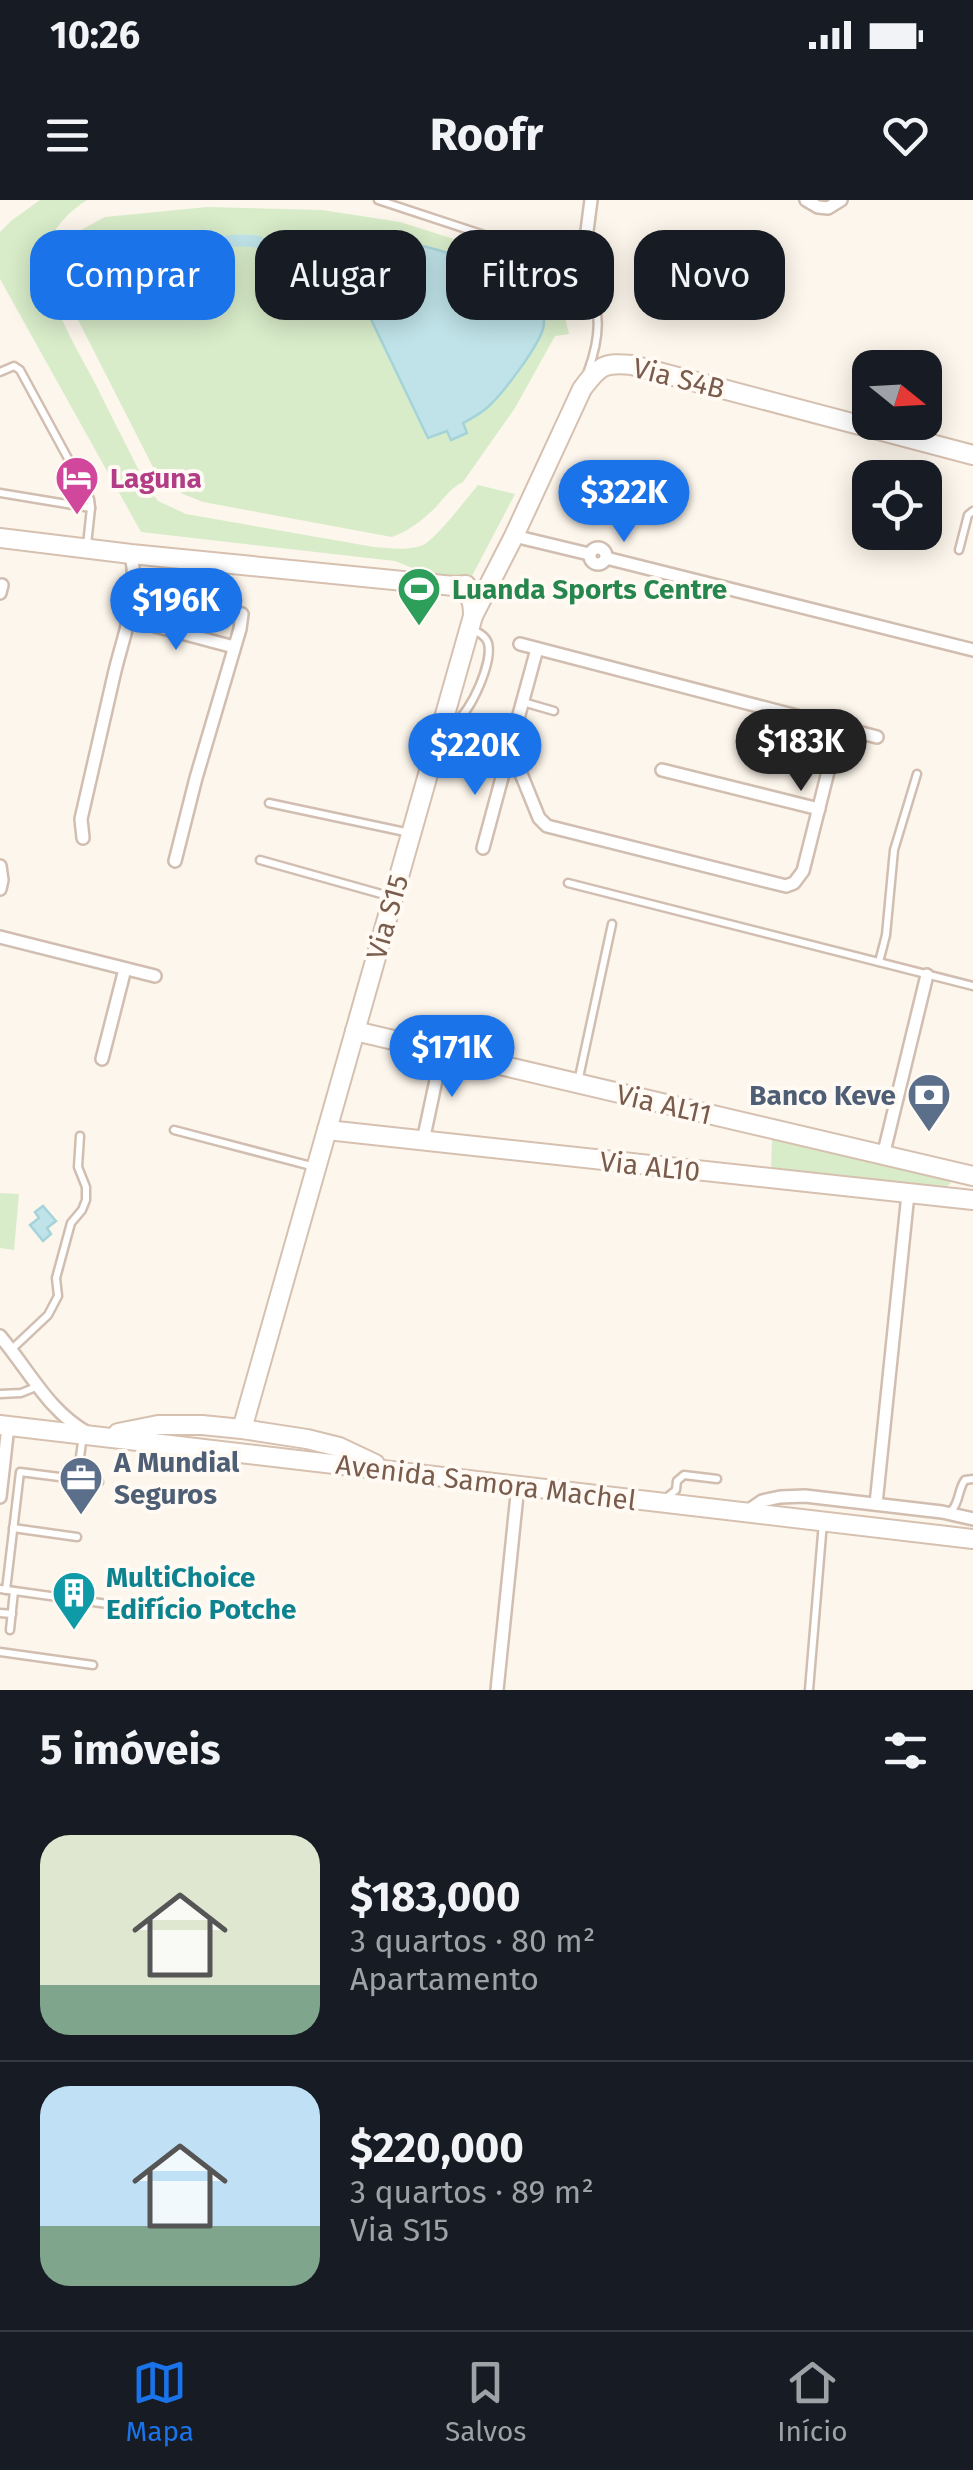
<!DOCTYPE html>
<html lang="pt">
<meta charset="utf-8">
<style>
:root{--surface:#171b24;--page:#242831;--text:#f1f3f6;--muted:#9ea1a6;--line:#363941;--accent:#1a73e8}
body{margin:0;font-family:"Fira Sans",sans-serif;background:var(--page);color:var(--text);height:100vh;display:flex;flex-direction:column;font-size:38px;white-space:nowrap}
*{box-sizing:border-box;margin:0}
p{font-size:32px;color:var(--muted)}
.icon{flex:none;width:55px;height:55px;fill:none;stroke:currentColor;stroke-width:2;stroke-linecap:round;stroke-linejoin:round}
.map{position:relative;height:1490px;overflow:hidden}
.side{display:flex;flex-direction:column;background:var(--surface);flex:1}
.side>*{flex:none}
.hud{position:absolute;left:30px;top:30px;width:915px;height:90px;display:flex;gap:20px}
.needle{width:65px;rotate:108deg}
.tools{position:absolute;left:852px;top:150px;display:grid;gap:20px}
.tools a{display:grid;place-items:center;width:90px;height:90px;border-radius:20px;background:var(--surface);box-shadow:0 5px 25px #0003;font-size:50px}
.price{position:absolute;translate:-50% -85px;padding:0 22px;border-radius:35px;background:var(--accent);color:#fff;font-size:32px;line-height:65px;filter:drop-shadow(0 2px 5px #0008)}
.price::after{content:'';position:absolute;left:50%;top:60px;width:30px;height:22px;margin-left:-15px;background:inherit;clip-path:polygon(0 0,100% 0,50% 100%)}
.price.on{background:#222;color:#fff}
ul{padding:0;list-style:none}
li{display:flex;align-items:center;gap:30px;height:250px;padding:0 40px}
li+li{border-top:2px solid var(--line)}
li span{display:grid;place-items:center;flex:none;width:280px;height:200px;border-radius:30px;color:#555}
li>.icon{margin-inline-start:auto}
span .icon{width:120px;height:120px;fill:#fffc;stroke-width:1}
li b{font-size:42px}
h2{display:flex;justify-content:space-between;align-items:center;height:120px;padding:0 40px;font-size:42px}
.chip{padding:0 35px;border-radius:30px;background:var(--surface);box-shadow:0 5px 25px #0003;font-size:35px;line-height:90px}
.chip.on{background:var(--accent);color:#fff}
.status{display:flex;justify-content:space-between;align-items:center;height:70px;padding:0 50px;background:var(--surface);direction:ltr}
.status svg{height:28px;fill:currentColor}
header{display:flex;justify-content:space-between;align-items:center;height:130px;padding:0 40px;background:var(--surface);font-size:45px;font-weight:700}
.tabs{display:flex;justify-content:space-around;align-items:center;height:140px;border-top:2px solid var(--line);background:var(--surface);font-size:28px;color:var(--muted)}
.tabs a{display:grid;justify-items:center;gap:5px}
.tabs .on{color:var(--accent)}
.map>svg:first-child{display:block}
.green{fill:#d8ecc9;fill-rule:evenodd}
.water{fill:#bfe3e8;stroke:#a5d3da;stroke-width:2.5}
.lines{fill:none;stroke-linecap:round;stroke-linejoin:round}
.canal{stroke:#bfe3e8;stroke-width:12}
.lane-casing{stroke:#d1beb0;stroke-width:11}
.street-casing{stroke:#d1beb0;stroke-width:16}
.secondary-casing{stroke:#d6c0b0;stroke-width:22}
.lane{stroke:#fff;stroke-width:6}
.street{stroke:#fff;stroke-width:11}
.secondary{stroke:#fff;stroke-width:18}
.labels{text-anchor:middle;stroke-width:8;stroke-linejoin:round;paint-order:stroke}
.street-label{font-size:28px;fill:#7a5c4d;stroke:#fffaf3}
.hotel-label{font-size:28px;font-weight:bold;fill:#b23c85;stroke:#fffaf3;text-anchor:start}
.leisure-label{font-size:28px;font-weight:bold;fill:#27864d;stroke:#fffaf3;text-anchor:start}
.service-label{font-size:28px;font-weight:bold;fill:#4e5e75;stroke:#fffaf3;text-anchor:end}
.culture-label{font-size:28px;font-weight:bold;fill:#0d838f;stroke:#fffaf3;text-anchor:start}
</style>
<div class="status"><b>10:26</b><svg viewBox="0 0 49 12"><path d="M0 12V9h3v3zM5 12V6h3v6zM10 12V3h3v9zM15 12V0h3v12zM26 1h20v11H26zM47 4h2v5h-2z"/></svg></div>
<header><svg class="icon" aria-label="menu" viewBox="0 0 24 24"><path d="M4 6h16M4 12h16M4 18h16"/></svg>Roofr<svg class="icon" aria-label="heart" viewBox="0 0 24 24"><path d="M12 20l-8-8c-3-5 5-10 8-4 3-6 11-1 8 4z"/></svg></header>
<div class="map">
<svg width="973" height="1490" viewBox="0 0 973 1490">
<rect width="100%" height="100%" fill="#fdf6ec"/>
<g class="green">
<path d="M40 0H87C71 10 52 28 48 47 39 90 77 148 96 185 112 218 129 250 145 283L158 301 186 314 374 347C388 348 410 351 423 345 436 339 467 298 478 285L515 294 472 376C447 385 418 370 395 361L141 332 0 79V32L11 21Z"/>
<path d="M207 7 322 10 400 22 508 56 536 72 554 90 563 109 569 134 555 136 515 208 463 282C450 288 443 300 433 310 420 322 408 331 392 337L203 302 183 294 156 273 73 110 62 66 63 48 79 31 105 17ZM361 42C369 46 381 52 390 49 399 46 402 43 412 44 447 47 506 75 533 96L518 171 489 206 463 223 467 232 447 231 428 238 345 65 359 52Z"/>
<path d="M160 378 214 392 217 398 209 426 150 410 147 405 154 381Z"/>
<path d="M772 938 947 978 951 983 946 987 885 983 771 970Z"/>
<path d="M0 993 19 994 14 1050 0 1048Z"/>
</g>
<g class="water">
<path d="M361 41 372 43V48C377 48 383 50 388 49 399 48 405 42 417 45 448 51 527 78 540 107 544 113 545 122 543 129 537 148 504 192 489 206 482 213 472 218 463 223L467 233 451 240 447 231 428 238 345 65 359 52Z"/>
<path d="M43 1006 56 1021 47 1028 51 1034 43 1041 30 1025 39 1018 35 1012Z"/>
</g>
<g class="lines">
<path class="canal" d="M173 58C199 48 229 36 258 42 293 50 303 77 347 69"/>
<defs>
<g id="lane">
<path d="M378 0 551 57C602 81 606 122 588 171"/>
<path d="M0 172 14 166 20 170 90 299 91 308"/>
<path d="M0 293 91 308 87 345"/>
<path d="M959 350 968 315 973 311"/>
<path d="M523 502 554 511"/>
<path d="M455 522C471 512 493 462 488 443 485 435 478 432 470 429"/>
<path d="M269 603 410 633"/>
<path d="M260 660 392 697"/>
<path d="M568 683 973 786"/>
<path d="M879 762 886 735 894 650 917 574"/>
<path d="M578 882 612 724"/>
<path d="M174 930 315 967"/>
<path d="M12 1149 48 1115 58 1096 56 1078 71 1023 82 1010 86 1000V987L78 967 80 936"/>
<path d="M0 1194 21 1193 36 1187"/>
<path d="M77 1279 83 1235"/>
<path d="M666 1298 676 1290 677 1281 684 1275 717 1279"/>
<path d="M946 1312 952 1310C960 1301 958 1289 965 1280L973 1279"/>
<path d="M13 1328 77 1337"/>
<path d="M0 1389 129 1407"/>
<path d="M6 1390 20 1272 99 1282"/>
<path d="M0 1413 12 1414"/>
<path d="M10 1430 14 1391"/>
<path d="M0 1452 93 1465"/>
<path d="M809 1490 823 1322"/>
</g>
<g id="street">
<path d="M806 0 818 7 828 8 841 0"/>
<path d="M587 31 591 0"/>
<path d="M514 336 589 354"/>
<circle cx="598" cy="356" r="8"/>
<path d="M606 358 973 450"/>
<path d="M0 393 2 385"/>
<path d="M129 419 234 447"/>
<path d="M520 444 877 537"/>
<path d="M443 520 468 528"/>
<path d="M480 532 500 538"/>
<circle cx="511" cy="546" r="14"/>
<path d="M514 533 537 449"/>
<path d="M439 536 464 543"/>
<path d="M476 546 499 552"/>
<path d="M515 559 539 618 547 626 786 686 794 683 803 671 839 528"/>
<path d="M662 570 819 609"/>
<path d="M83 638 81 619C92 571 103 523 114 475 124 432 140 399 131 354"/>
<path d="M483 648 507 559"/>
<path d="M175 661 196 578 240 429 242 414"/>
<path d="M0 666 2 680 0 689"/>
<path d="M0 737 155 776"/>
<path d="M102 859 125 769"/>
<path d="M423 941 442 852"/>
<path d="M883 956 927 775"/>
<path d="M0 1136C29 1170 48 1211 88 1233"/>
<path d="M0 1297 8 1226"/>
<path d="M876 1304 908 994"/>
<path d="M746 1312 762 1301 780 1297 805 1296 942 1312 973 1319"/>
<path d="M497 1490 518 1285"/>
</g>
<g id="secondary">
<path d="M0 338 131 354 454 386 466 385"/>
<path d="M473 416 514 336 582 189C599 166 604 162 632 165L973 255"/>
<path d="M355 831 973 976"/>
<path d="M327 930 973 1000"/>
<path d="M0 1225 973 1339"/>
<path d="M242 1229 473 416C473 397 470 395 454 386"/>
<path d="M118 1233 158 1225H202L242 1229 307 1239 339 1247 375 1264"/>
</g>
</defs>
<use href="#lane" class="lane-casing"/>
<use href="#street" class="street-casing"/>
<use href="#secondary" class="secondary-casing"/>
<use href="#lane" class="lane"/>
<use href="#street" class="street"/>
<use href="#secondary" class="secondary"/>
</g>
<defs>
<symbol id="hotel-pin" viewBox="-11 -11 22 30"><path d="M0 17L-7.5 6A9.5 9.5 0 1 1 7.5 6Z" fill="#d1479c" stroke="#fffaf3"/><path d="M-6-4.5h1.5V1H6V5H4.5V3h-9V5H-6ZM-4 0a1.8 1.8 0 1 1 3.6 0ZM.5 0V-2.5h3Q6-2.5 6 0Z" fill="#fff"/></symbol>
<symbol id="stadium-pin" viewBox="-11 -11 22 30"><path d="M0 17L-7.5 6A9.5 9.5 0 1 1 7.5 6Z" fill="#2e9e5b" stroke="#fffaf3"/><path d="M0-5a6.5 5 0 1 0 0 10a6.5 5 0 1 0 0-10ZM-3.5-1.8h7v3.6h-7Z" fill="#fff"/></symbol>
<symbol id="bank-pin" viewBox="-11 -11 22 30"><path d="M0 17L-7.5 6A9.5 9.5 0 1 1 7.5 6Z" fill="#5c6f8a" stroke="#fffaf3"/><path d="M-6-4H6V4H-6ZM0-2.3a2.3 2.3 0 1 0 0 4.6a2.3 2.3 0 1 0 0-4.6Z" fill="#fff"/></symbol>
<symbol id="office-pin" viewBox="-11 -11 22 30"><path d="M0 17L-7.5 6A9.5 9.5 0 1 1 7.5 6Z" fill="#5c6f8a" stroke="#fffaf3"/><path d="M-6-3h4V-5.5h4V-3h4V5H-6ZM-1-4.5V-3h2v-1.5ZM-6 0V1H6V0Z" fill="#fff"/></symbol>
<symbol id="building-pin" viewBox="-11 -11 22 30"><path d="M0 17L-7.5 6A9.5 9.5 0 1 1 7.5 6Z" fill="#0f9aa8" stroke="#fffaf3"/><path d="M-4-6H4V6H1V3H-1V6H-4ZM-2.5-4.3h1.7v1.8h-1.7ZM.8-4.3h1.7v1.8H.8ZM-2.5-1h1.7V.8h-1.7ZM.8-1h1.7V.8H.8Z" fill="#fff"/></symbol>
</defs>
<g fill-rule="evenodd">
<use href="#hotel-pin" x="52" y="253" width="50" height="68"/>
<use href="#stadium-pin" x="394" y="364" width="50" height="68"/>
<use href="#bank-pin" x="904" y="870" width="50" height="68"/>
<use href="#office-pin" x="56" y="1253" width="50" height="68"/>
<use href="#building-pin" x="49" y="1368" width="50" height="68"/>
</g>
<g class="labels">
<g class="street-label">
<text transform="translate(679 178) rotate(14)" y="10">Via S4B</text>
<text transform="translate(387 717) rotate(-74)" y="10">Via S15</text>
<text transform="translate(664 904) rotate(13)" y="10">Via AL11</text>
<text transform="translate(650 966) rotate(6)" y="10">Via AL10</text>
<text transform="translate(486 1282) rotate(7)" y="10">Avenida Samora Machel</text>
</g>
<g class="hotel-label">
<text x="110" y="288">Laguna</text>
</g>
<g class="leisure-label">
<text x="452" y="399">Luanda Sports Centre</text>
</g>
<g class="service-label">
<text x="896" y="905">Banco Keve</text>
<text x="114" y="1272" text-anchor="start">A Mundial<tspan x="114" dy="32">Seguros</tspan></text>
</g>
<g class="culture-label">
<text x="106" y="1387">MultiChoice<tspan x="106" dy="32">Edifício Potche</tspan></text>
</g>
</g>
</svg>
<div class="tools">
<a><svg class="needle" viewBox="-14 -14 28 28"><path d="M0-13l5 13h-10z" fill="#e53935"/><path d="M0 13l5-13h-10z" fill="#9ea1a6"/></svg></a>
<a><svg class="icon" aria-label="locate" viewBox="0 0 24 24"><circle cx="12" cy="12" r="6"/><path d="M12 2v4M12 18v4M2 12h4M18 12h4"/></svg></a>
</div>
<b class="price" style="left:624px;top:345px">$322K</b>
<b class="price" style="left:176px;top:453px">$196K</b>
<b class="price on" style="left:801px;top:594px">$183K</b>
<b class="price" style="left:475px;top:598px">$220K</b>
<b class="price" style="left:452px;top:900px">$171K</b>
<div class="hud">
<a class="chip on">Comprar</a>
<a class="chip">Alugar</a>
<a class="chip">Filtros</a>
<a class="chip">Novo</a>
</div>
</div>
<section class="side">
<h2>5 imóveis<svg class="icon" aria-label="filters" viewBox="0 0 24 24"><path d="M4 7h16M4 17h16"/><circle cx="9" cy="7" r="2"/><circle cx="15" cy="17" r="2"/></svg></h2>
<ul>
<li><span style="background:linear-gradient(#dfe7d0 75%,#7fa58c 0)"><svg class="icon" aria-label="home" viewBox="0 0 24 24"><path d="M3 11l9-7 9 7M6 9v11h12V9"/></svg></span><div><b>$183,000</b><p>3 quartos · 80 m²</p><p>Apartamento</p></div></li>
<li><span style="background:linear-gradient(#bfe0f5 70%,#7fa58c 0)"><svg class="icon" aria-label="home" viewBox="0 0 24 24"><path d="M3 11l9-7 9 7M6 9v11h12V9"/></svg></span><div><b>$220,000</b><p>3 quartos · 89 m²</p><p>Via S15</p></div></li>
</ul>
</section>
<nav class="tabs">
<a class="on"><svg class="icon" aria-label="map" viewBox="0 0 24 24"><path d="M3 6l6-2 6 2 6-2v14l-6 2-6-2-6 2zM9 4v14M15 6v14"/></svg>Mapa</a>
<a><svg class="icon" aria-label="saved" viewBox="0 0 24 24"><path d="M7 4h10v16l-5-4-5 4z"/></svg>Salvos</a>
<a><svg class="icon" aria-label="home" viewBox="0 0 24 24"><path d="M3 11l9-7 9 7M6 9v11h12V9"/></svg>Início</a>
</nav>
